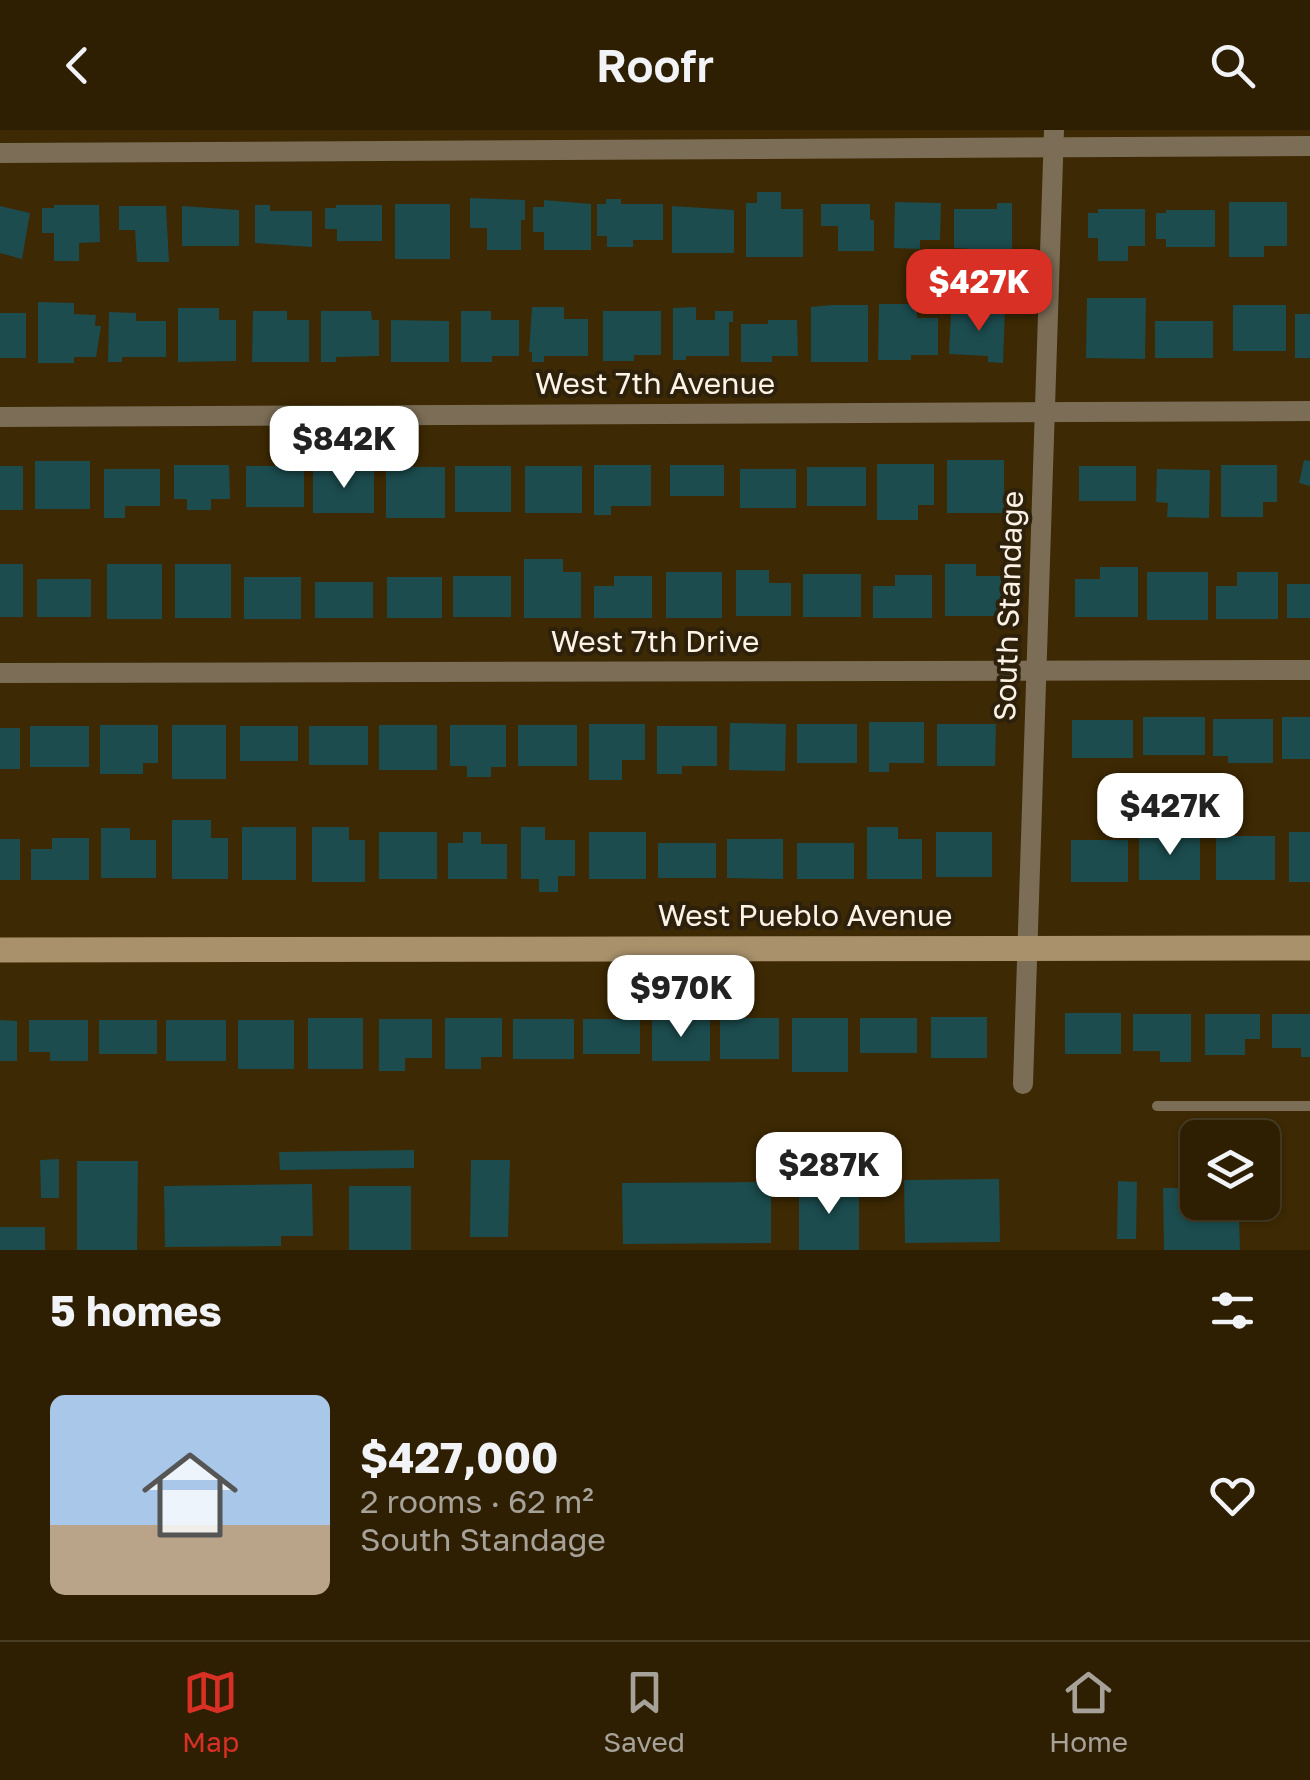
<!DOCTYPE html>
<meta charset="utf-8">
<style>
:root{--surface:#2e1f02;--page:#36270c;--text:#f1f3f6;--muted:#a7a299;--line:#493d24;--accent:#d93025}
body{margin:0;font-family:"Golos Text",sans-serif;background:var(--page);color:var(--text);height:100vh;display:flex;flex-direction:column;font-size:38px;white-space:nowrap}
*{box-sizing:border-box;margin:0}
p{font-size:32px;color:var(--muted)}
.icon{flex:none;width:55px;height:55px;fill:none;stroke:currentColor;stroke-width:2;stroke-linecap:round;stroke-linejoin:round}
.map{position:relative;height:1120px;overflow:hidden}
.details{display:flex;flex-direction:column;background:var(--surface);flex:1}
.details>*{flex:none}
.fabs{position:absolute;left:1180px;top:990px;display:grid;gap:20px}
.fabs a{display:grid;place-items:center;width:100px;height:100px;border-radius:15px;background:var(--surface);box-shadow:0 2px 8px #0004,0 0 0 2px var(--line);font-size:50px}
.price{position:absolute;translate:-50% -85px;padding:0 22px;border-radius:20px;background:#fff;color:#222;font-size:32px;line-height:65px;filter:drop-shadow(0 2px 5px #0008)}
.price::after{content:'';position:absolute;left:50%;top:60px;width:30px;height:22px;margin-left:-15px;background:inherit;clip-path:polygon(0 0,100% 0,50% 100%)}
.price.on{background:var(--accent);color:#fff}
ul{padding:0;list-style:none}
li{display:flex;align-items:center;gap:30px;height:250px;padding:0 50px}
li+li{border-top:2px solid var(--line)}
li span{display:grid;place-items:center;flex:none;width:280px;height:200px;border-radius:15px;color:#555}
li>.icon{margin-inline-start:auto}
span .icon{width:120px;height:120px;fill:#fffc;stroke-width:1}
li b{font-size:42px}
h2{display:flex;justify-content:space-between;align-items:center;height:120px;padding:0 50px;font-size:42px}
header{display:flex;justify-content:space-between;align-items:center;height:130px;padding:0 50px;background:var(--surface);font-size:45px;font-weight:600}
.dock{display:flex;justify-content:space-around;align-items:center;height:140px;border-top:2px solid var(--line);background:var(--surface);font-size:28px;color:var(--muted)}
.dock a{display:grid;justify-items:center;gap:5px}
.dock .on{color:var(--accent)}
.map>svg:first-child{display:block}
.building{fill:#1c4c4e}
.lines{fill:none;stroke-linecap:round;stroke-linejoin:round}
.lane{stroke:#7c6d56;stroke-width:10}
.street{stroke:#7c6d56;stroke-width:20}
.secondary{stroke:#a8916b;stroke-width:25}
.labels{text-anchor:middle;stroke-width:8;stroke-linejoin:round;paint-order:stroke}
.street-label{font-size:30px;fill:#fcf3e6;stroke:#2e210c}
</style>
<header><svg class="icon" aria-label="back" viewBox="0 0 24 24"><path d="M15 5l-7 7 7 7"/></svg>Roofr<svg class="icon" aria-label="search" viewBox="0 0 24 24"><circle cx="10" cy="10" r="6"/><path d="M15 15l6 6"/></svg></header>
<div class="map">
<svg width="1310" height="1120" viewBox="0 0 1310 1120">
<rect width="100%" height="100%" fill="#3d2903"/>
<g class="building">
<path d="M757 62H781V79H803V127H746V73H757Z"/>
<path d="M470 68 525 70V90H521V120H487V98H470Z"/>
<path d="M606 69H621V74H663V110H633V117H607V106H597V74H606Z"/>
<path d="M544 70 591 74V120H544V102H533V77H544Z"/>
<path d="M895 72 941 73 940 110H920V119L894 118Z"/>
<path d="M1229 72H1287V116H1264V127H1229Z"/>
<path d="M997 73H1012V121L954 118V79H997Z"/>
<rect x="395" y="74" width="55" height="55"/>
<path d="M821 74H870V90H874V121H838V96H821Z"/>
<path d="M54 75H99L100 112 79 113V131H54V103H42V78H54Z"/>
<path d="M255 75H270V81H312V117L255 113Z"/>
<path d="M336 75H382V111H337V99H325V78H336Z"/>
<path d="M0 76 30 83 22 129 0 123Z"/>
<path d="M119 76H166L169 132H137L135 100H119Z"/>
<path d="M182 76 239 80V116H182Z"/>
<path d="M672 76 734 80V123H672Z"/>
<path d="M1098 79H1145V116H1128V131H1098V108H1088V83H1098Z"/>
<path d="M1166 80H1215V117H1166V109H1156V83H1166Z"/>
<path d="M1087 168H1146L1145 229 1086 228Z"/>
<path d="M38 172 74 173V184L96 185 95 196H101L96 227H74V233H38Z"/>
<path d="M879 174H917V188H938V225H911V230H878Z"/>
<path d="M832 175H868V232H811V177Z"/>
<rect x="1233" y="175" width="53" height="46"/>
<path d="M532 177H564V189H588V226H544V232H532V222H529Z"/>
<path d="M696 177V190H715V181H733V192H729V226H686V230H673V178Z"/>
<path d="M981 177 1005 178 1003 233 988 232V226L949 224 951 183 980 184Z"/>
<path d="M178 178H219V190H236V231L178 232Z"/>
<path d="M253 181H287V190H309V232H252Z"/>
<path d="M321 181H371L372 190H379V226L336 227V232H321Z"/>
<path d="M461 181H491V190H519V226H492V232H461Z"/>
<path d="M603 181H661V225H634V231H603Z"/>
<path d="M109 182 136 183V191H166V227H122V232H108Z"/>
<rect x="0" y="183" width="26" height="45"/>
<rect x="1295" y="184" width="15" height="44"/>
<path d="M391 190 449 191V232H391Z"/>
<path d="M768 190H797L798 226H772V232H741V194H768Z"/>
<rect x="1155" y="191" width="58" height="37"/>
<rect x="947" y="330" width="57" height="53"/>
<path d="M1304 330 1310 331V356L1299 353Z"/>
<rect x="35" y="331" width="55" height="48"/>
<path d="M877 334H934V375H918V390H877Z"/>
<path d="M174 335H229L230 369H211V380H187V369H174Z"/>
<path d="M594 335H651V376H611V385H594Z"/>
<rect x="670" y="335" width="54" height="31"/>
<path d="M1221 335H1277V372H1263V387H1221Z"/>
<rect x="0" y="336" width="23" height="44"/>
<rect x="246" y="336" width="58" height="41"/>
<rect x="455" y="336" width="56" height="46"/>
<rect x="525" y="336" width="57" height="47"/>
<rect x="1079" y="336" width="57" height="35"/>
<rect x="386" y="337" width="59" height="51"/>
<rect x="807" y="337" width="59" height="39"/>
<path d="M104 339H160V376H125V388H104Z"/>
<rect x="313" y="339" width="61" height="44"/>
<rect x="740" y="339" width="56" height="39"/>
<path d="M1157 339 1210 340 1209 388 1167 387 1168 373 1156 372Z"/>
<path d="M524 429H563V442H581V488H524Z"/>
<rect x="0" y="434" width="23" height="53"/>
<rect x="107" y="434" width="55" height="55"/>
<rect x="175" y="434" width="56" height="54"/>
<path d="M945 434H976V446H1001V486H945Z"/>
<path d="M1100 437H1138V487H1075V449H1100Z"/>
<path d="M736 440H769V453H791V486H736Z"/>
<rect x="666" y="442" width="56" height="46"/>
<rect x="1147" y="442" width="61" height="48"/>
<path d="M1237 442H1278V489H1216V456H1237Z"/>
<rect x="803" y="444" width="58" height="43"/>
<path d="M895 445H932V488H873V456H895Z"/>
<rect x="453" y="446" width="58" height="41"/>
<path d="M614 446H652V488H594V456H614Z"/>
<rect x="244" y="447" width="57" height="42"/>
<rect x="387" y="447" width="55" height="41"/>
<rect x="37" y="449" width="54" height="38"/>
<rect x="315" y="452" width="58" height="36"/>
<rect x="1287" y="454" width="23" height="34"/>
<rect x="1143" y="587" width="62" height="38"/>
<rect x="1282" y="587" width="28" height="42"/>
<path d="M1213 589H1273V633H1228V626H1213Z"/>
<rect x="1072" y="590" width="61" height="38"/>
<path d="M869 592H924V633H889V642H869Z"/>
<path d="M730 593 786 594 785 641 729 640Z"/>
<path d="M589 594H645V630H622V650H589Z"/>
<rect x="797" y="594" width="60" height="39"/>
<path d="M937 594H996L995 636H937Z"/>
<path d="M100 595H158V633H143V644H100Z"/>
<rect x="172" y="595" width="54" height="54"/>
<rect x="379" y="595" width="58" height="45"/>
<path d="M450 595H506V637H491V647H467V636H450Z"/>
<rect x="518" y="595" width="59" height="41"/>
<rect x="30" y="596" width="59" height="41"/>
<rect x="240" y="596" width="58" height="35"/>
<rect x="309" y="596" width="59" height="39"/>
<path d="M657 596H717V636H682V644H657Z"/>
<rect x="0" y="598" width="20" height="41"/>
<path d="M172 690H211V708H228V749H172Z"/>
<rect x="242" y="697" width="54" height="53"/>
<path d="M312 697H349V710H365V752H312Z"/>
<path d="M521 697H545V710H575V746H558V762H539V749H521Z"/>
<path d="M867 697H898V709H922V749H867Z"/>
<path d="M101 698H130V710H156V748H101Z"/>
<rect x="379" y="702" width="58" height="47"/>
<path d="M463 702H481V714H507V749H448V713H463Z"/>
<rect x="589" y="702" width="57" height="47"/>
<rect x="936" y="702" width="56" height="45"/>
<rect x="1289" y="702" width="21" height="50"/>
<rect x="1139" y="705" width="61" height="45"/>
<rect x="1216" y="706" width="59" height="44"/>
<path d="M52 708H89V750H31V719H52Z"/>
<rect x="0" y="709" width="20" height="41"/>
<path d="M727 709H783V749L727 748Z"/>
<rect x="1071" y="710" width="57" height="42"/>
<rect x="658" y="713" width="58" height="35"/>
<rect x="797" y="713" width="57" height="36"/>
<rect x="1065" y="883" width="56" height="41"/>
<path d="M1133 884H1191V932H1160V921H1133Z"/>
<path d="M1205 884H1260V909H1245V925H1205Z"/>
<path d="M1272 884H1310V927H1301V918H1272Z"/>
<rect x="931" y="887" width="56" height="41"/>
<rect x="308" y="888" width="55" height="51"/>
<path d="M445 888H502V927H481V939H445Z"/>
<rect x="720" y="888" width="59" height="41"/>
<rect x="792" y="888" width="56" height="54"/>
<rect x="860" y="888" width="57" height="35"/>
<path d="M379 889H432V928H405V941H379Z"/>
<rect x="513" y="889" width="61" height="40"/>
<rect x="583" y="889" width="57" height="35"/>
<rect x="652" y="889" width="58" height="42"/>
<path d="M0 890 17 891V931H0Z"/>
<path d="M29 890H88V931H50V922H29Z"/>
<rect x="99" y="890" width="58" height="34"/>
<rect x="166" y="890" width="60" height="41"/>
<rect x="238" y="890" width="56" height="49"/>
<path d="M414 1020V1038L280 1040 279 1022Z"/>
<rect x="1178" y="1022" width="20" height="17"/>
<path d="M59 1029V1068H41L40 1030Z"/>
<path d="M471 1030H510L508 1107H470Z"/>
<path d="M77 1031H138L137 1120H77Z"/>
<path d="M999 1049 1000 1112 905 1113 904 1050Z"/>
<path d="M1118 1051 1137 1052 1136 1109H1117Z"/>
<path d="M771 1052V1113L623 1114 622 1053Z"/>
<path d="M312 1054 313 1106H281V1116L165 1117 164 1056Z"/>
<rect x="799" y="1054" width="60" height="66"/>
<rect x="349" y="1056" width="62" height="64"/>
<path d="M1163 1058H1198V1072H1214V1088H1239L1240 1120H1164Z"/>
<rect x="0" y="1097" width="45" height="23"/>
</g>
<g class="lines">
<path class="lane" d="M1157 976H1310"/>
<g class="street">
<path d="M0 23 1310 16"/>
<path d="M0 287 1310 281"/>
<path d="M0 543 1310 540"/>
<path d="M1023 954 1054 0"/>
</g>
<path class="secondary" d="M0 820 1310 818"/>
</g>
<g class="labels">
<g class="street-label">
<text x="655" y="264">West 7th Avenue</text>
<text transform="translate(1009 476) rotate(-88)" y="10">South Standage</text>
<text x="655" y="522">West 7th Drive</text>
<text x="805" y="796">West Pueblo Avenue</text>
</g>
</g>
</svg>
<div class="fabs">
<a><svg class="icon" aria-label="layers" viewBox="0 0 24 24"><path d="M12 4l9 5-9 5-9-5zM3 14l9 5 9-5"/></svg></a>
</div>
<b class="price on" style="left:979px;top:204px">$427K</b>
<b class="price" style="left:344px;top:361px">$842K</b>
<b class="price" style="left:1170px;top:728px">$427K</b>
<b class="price" style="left:681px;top:910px">$970K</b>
<b class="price" style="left:829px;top:1087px">$287K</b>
</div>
<section class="details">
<h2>5 homes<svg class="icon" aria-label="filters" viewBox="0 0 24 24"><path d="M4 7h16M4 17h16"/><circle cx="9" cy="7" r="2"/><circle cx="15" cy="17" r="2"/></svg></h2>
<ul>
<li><span style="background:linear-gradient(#a9c7e8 65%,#b9a48a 0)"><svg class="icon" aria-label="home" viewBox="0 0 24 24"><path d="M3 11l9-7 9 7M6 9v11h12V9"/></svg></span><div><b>$427,000</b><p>2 rooms · 62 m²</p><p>South Standage</p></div><svg class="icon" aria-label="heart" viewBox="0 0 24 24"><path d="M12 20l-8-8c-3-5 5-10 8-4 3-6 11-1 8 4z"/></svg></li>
</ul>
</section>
<nav class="dock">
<a class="on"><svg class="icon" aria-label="map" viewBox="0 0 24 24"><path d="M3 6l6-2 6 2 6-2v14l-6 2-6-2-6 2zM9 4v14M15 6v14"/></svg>Map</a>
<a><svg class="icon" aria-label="saved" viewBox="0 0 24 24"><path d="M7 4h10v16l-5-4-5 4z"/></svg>Saved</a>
<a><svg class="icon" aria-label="home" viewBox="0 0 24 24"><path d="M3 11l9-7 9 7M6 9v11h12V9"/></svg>Home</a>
</nav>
